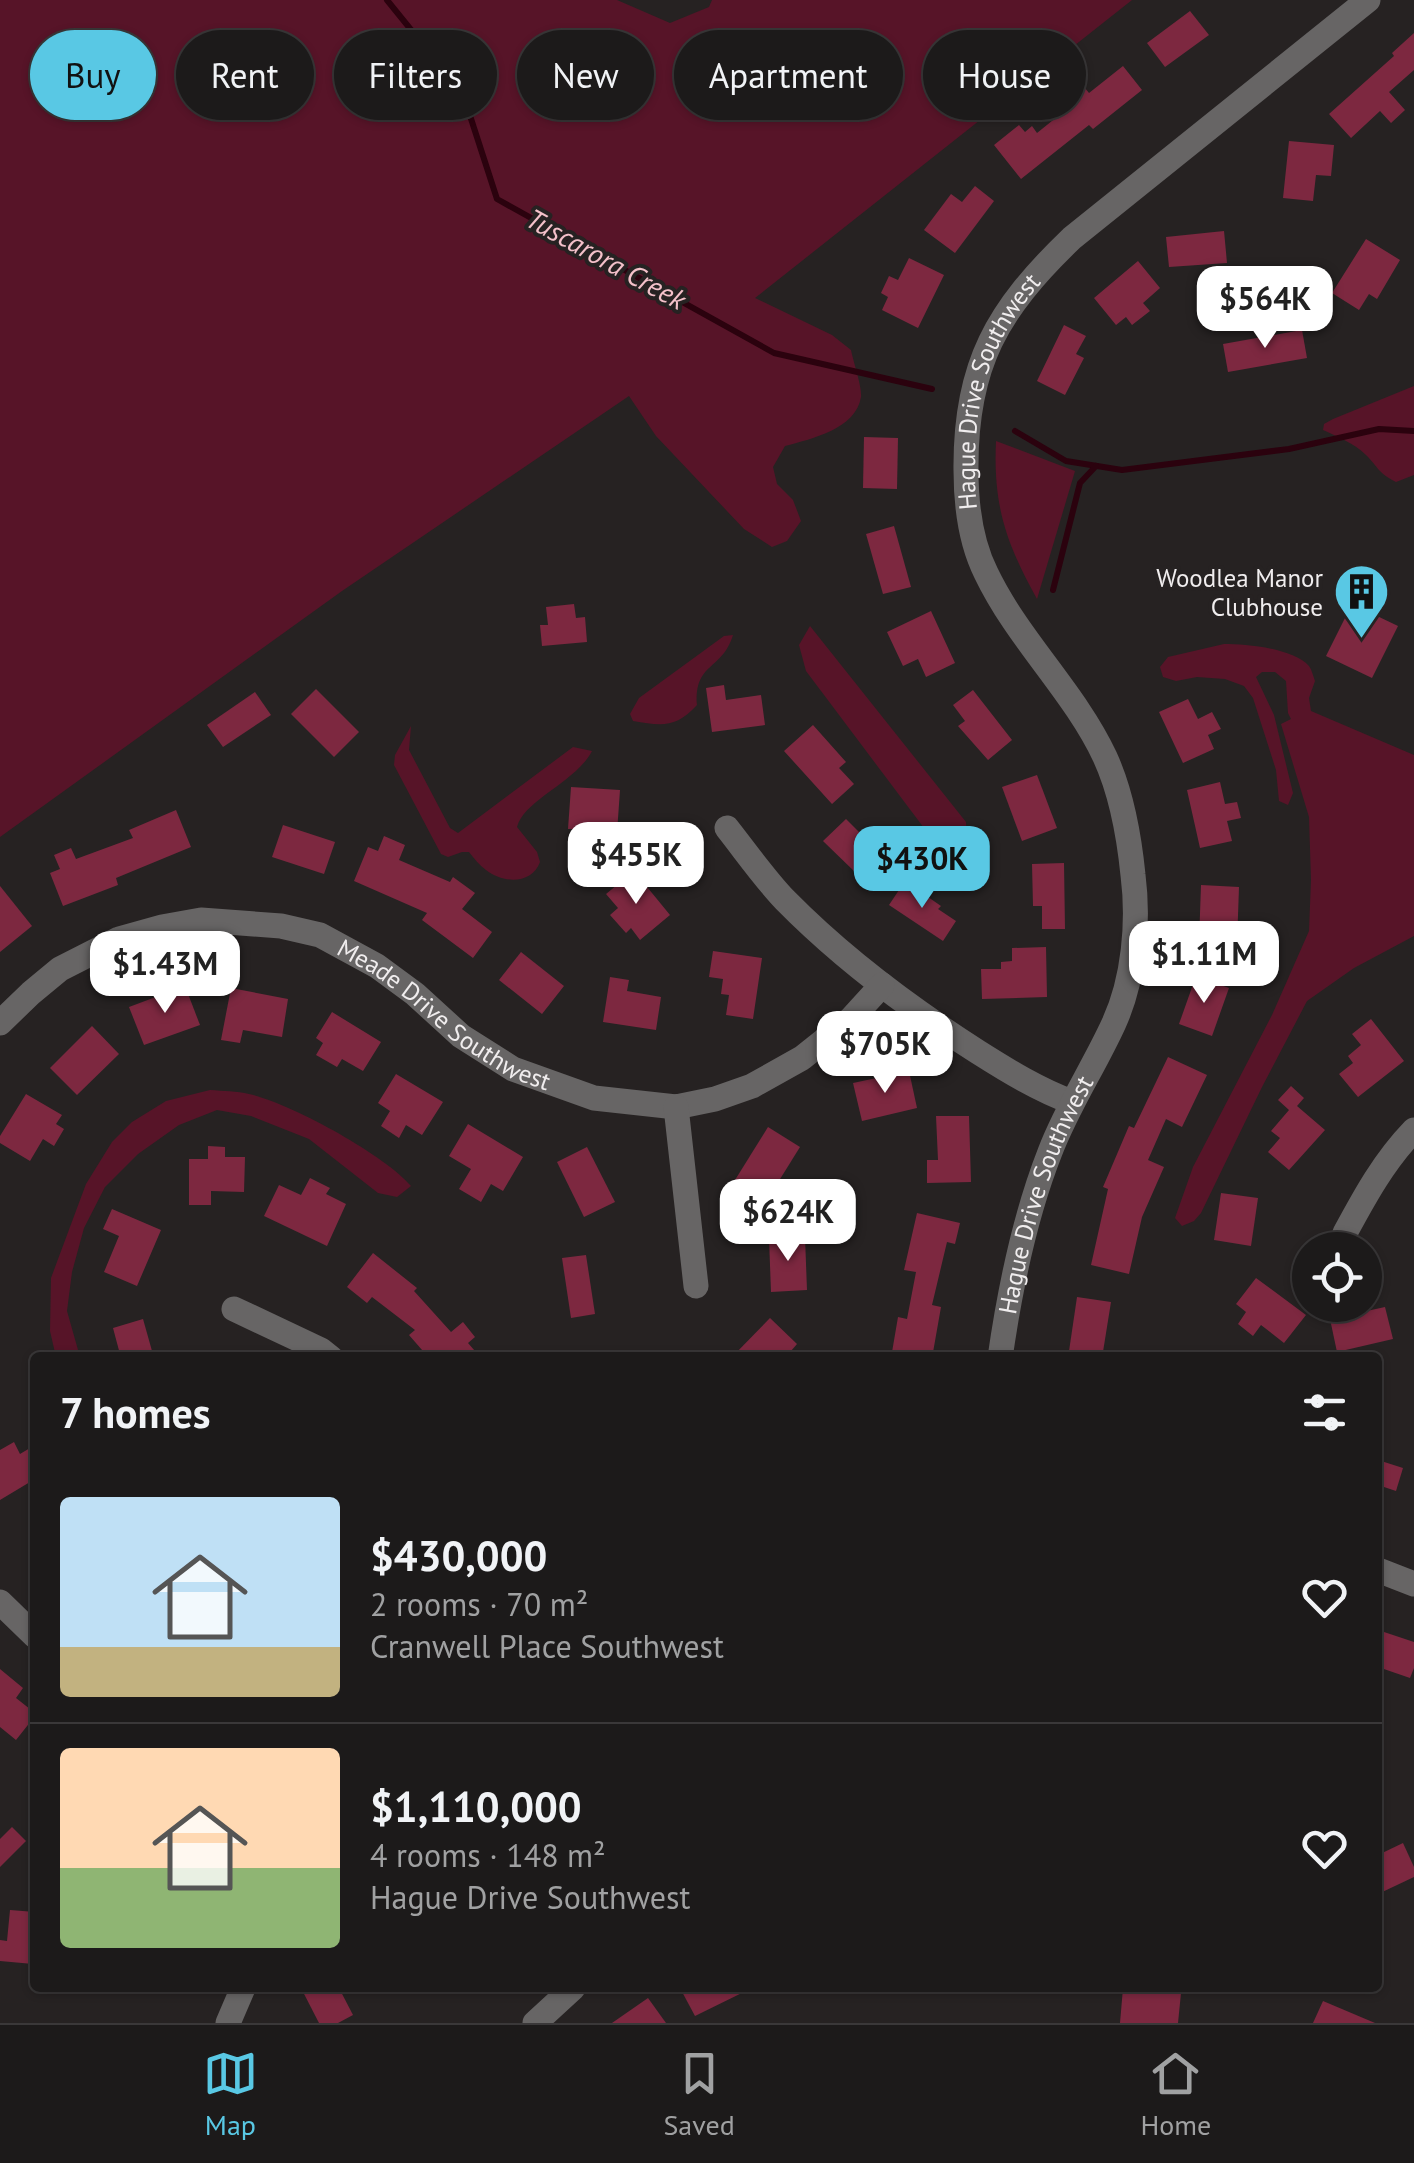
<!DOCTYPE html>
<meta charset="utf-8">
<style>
:root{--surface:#1c1a1a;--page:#292727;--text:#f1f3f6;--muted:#a0a1a2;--line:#3a3839;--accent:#59c8e4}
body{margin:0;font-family:"PT Sans",sans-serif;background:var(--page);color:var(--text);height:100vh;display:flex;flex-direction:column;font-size:38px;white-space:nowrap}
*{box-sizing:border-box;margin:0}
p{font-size:32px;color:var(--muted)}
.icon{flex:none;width:55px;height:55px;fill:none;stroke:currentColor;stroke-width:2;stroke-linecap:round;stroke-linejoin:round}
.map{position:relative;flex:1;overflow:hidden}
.sheet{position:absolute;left:30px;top:1352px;width:1352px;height:640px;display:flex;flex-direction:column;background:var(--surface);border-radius:10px;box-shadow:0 2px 8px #0004,0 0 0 2px var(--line)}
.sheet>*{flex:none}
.hud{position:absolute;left:30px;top:30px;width:1355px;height:90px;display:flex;gap:20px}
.tools{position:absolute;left:1292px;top:1232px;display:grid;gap:20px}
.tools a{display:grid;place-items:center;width:90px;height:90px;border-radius:50%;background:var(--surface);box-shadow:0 2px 8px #0004,0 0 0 2px var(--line);font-size:50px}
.price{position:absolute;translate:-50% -85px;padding:0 22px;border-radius:20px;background:#fff;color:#222;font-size:32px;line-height:65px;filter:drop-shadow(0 2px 5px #0008)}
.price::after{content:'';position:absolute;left:50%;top:60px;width:30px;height:22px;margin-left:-15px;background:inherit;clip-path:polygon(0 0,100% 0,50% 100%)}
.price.on{background:var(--accent);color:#111}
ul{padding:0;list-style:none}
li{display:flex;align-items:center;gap:30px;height:250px;padding:0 30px}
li+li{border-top:2px solid var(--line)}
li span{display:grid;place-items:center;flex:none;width:280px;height:200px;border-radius:10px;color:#555}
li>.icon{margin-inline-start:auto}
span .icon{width:120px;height:120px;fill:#fffc;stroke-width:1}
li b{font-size:42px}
h2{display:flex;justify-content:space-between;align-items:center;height:120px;padding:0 30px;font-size:42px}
.pill{padding:0 35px;border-radius:45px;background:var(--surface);box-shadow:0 2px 8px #0004,0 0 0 2px var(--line);font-size:35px;line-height:90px}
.pill.on{background:var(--accent);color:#111}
.tabs{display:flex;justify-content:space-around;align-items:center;height:140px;border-top:2px solid var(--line);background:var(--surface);font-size:28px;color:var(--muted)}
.tabs a{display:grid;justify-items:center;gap:5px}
.tabs .on{color:var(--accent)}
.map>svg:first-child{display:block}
.green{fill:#571428}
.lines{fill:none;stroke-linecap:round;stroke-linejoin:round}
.stream{stroke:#2b020e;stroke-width:6}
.building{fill:#7d2840}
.minor{stroke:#676565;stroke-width:25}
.labels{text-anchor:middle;stroke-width:8;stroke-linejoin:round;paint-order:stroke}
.street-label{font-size:25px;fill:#f0edee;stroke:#262222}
.poi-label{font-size:25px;fill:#f0edee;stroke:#262222;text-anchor:end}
.water-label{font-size:28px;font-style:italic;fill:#f4c1ca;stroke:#262222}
</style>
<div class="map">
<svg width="1414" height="2023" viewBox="0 0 1414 2023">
<rect width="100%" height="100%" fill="#262222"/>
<g class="green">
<path d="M0 0H617L670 23 709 7 712 0H1132L755 298 832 335 851 350C853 361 862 386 861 397 856 429 811 439 785 446L773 467 777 484 793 500 801 521 787 541 772 547 744 529 656 436 629 396 342 591 0 837Z"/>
<path d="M1414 386V475L1396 482C1377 472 1379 468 1366 455 1354 443 1338 437 1323 430L1324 424 1333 419Z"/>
<path d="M996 441 1075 471 1037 599C1006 543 993 506 996 441Z"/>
<path d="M810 626 966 822 967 840 949 849 927 832 806 671 799 645Z"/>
<path d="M733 635C722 671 694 662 697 705 676 728 662 726 633 721L630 714 639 698 724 636Z"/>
<path d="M1224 644C1246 644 1293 648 1309 666 1312 670 1313 676 1315 681L1309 698 1311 711 1414 755V936L1354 968 1307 1001 1262 1087 1201 1213 1194 1221 1182 1226 1175 1218 1193 1167 1272 1015 1309 931 1311 880 1309 817 1281 724 1291 719 1288 713 1286 681 1275 672H1262L1256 677 1274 715 1293 793 1288 805 1279 801 1276 770 1253 698 1244 686 1225 679 1197 677 1176 681 1163 677 1160 667 1168 657Z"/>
<path d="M411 726 409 750 450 828 458 833 573 747 592 751C576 782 524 800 517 827L537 852 540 862C532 884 504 884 486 870 479 865 474 858 469 852H462L448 857 441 854 394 765 395 755Z"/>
<path d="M210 1090C223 1091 237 1091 249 1094 290 1103 385 1155 411 1186L397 1197 378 1193 309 1139 251 1116 217 1110 179 1125 138 1154 105 1187 84 1228 72 1272 67 1311 80 1357H56L50 1331 51 1278 86 1184 112 1142 132 1122 166 1101Z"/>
</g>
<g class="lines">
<g class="stream">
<path d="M387 0 463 94 497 199 774 353 932 389"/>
<path d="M1015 431 1066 461 1122 470 1289 449 1379 429 1414 431"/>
<path d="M1053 590 1080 483 1096 466"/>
</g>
</g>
<g class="building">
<path d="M1190 11 1209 35 1165 67 1147 43Z"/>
<path d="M1414 33V70L1389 92 1405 110 1391 123 1380 111 1351 138 1329 114 1394 56 1392 53Z"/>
<path d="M1123 66 1142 90 1093 129 1089 125 1021 179 994 145 1019 125 1025 132 1032 126 1037 133 1073 104 1061 89 1076 77 1089 93Z"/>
<path d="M1289 141 1334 145 1331 176 1316 175 1313 201 1283 198Z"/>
<path d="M975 186 994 201 955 253 924 230 951 194 962 202Z"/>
<path d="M1224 231 1227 263 1169 267 1166 237Z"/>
<path d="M1366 239 1400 260 1377 299 1369 294 1359 310 1332 293Z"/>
<path d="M909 258 944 275 918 328 882 310 888 297 881 293 889 276 898 280Z"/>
<path d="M1138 261 1160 288 1143 303 1150 311 1132 325 1126 317 1116 325 1094 298Z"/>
<path d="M1064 325 1086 336 1076 354 1084 358 1065 395 1037 381Z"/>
<path d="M1302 330 1307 358 1228 372 1223 344Z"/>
<path d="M864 437 898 438 897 489 863 488Z"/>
<path d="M894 526 911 587 883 594 866 534Z"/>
<path d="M574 604 576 618 585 617 587 642 542 646 540 625H548L546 607Z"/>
<path d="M1352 604 1398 626 1372 678 1326 656Z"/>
<path d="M931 611 955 663 926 677 918 659 903 666 887 632Z"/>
<path d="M724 685 726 700 761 695 765 725 712 732 706 688Z"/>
<path d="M316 689 359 732 334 757 291 714Z"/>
<path d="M973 690 1012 740 988 760 958 726 965 721 953 705Z"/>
<path d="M255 692 271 715 223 747 207 725Z"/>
<path d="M1188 699 1198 719 1212 712 1221 729 1208 735 1214 749 1183 763 1159 712Z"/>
<path d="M813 725 846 762 839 768 854 784 832 804 784 751Z"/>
<path d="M1037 775 1057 828 1022 841 1002 787Z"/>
<path d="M1220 782 1225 804 1237 802 1241 818 1227 821 1232 841 1200 848 1187 790Z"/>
<path d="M571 787 620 790 616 847 578 844 579 829H568Z"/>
<path d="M176 810 191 847 116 878 118 885 63 906 50 873 60 869 54 855 71 848 76 859 133 838 129 830Z"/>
<path d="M846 819 879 852 857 874 823 841Z"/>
<path d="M283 825 335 842 324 874 272 857Z"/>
<path d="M384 836 405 845 399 860 450 882 453 877 475 893 462 909 492 932 473 958 422 920 427 913 354 881 368 847 378 851Z"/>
<path d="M1064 863 1065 929H1042V906H1033L1032 864Z"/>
<path d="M634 871 670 915 640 940 631 928 626 933 610 915 618 908 606 894Z"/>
<path d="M905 881 941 906 938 909 956 921 943 941 889 905Z"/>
<path d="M1201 885 1239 887 1237 944 1199 942Z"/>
<path d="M0 886 32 926 0 952Z"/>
<path d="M1046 947 1047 997 982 999 981 969H1001V962L1012 961V948Z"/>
<path d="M713 951 762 958 753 1019 726 1015 729 995 721 994 723 979 709 977Z"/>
<path d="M521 952 564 986 542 1014 499 980Z"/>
<path d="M1196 976 1229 988 1212 1036 1179 1024Z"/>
<path d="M610 977 629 980 627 991 661 997 656 1030 603 1022Z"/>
<path d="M185 986 200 1025 144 1045 129 1007Z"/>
<path d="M231 988 288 999 282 1037 243 1030 240 1043 221 1040Z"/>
<path d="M332 1012 381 1042 363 1071 342 1059 337 1067 316 1055 323 1043 316 1038Z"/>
<path d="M1371 1019 1404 1061 1358 1097 1339 1074 1353 1063 1348 1056 1361 1045 1352 1034Z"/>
<path d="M92 1026 119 1054 77 1095 50 1068Z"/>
<path d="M1168 1057 1207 1075 1182 1127 1166 1119 1148 1160 1164 1167 1142 1217 1129 1274 1091 1265 1108 1189 1103 1187 1129 1126 1134 1128Z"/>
<path d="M909 1071 917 1108 862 1121 853 1083Z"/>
<path d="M396 1074 443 1102 422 1135 406 1125 399 1138 381 1126 390 1111 378 1103Z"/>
<path d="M1291 1086 1304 1098 1297 1106 1325 1130 1289 1170 1268 1152 1280 1138 1271 1131 1289 1110 1278 1100Z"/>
<path d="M26 1094 62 1115 56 1124 64 1129 54 1146 43 1139 30 1161 0 1143V1136Z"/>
<path d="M936 1116H969L971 1182 927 1183V1160H938Z"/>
<path d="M468 1124 523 1157 503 1191 491 1184 481 1202 459 1189 471 1169 449 1156Z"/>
<path d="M768 1127 800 1147 767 1200 735 1180Z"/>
<path d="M208 1146 225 1147V1157H245L244 1192 211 1191V1205H189V1159H208Z"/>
<path d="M587 1147 615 1202 584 1217 557 1162Z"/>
<path d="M310 1178 330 1188 326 1194 346 1204 327 1246 264 1216 279 1185 301 1195Z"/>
<path d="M1221 1193 1258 1198 1251 1246 1214 1240Z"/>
<path d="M112 1209 161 1230 137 1286 104 1272 119 1236 103 1229Z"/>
<path d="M917 1213 960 1223 955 1244 947 1242 932 1305 941 1307 932 1358H891L898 1317 907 1319 916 1272 904 1270Z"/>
<path d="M805 1237 807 1290 771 1292 769 1238Z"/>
<path d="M373 1253 417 1288 414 1291 451 1332 463 1322 475 1337 468 1343 481 1358H429L409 1335 415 1330 372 1297 367 1303 347 1287Z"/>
<path d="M586 1255 595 1314 571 1318 562 1258Z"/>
<path d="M1256 1278 1306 1315 1284 1343 1261 1325 1253 1336 1238 1324 1246 1312 1236 1304Z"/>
<path d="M1077 1297 1111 1302 1102 1358H1068Z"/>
<path d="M1385 1307 1393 1339 1337 1352 1330 1319Z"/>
<path d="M770 1318 797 1344 785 1358H731Z"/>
<path d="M143 1319 154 1358H121L113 1328Z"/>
<path d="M14 1442 20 1454 35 1445V1479L0 1500V1450Z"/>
<path d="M1378 1460 1403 1468 1396 1491 1378 1485Z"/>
<path d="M1378 1630 1414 1642V1668L1410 1678 1378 1667Z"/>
<path d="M0 1669 23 1688 16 1698 35 1713V1716L16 1740 0 1727Z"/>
<path d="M12 1827 26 1841 0 1867V1839Z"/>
<path d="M1403 1843 1414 1867V1877L1378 1894V1855Z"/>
<path d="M10 1910 35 1912 33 1964 0 1961V1940L7 1941Z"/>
<path d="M301 1988H339L353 2015 338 2023H319Z"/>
<path d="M680 1988H752L695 2016Z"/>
<path d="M1123 1988 1181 1993 1178 2023H1120Z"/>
<path d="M648 1998 666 2023H612Z"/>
<path d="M1323 2001 1375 2023H1313Z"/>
</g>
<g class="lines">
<g class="minor">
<path d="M727 828C746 852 764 878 785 900 842 958 909 1008 978 1052 1008 1071 1039 1090 1072 1102"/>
<path id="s1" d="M0 1023 31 993 60 969 119 939 162 927 201 920 281 926 320 935 377 966 415 994 461 1036 513 1069 594 1098 676 1107 715 1099 752 1086 802 1058 851 1019 882 985"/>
<path d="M676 1107 696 1286"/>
<path d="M1345 1233C1365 1196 1384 1161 1414 1130"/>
<path d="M234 1309 321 1350 331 1358"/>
<path id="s2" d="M1000 1358C1010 1288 1024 1218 1050 1152 1067 1107 1094 1067 1114 1023 1134 979 1139 922 1133 875 1129 835 1122 794 1105 757 1074 691 1018 640 986 573 970 541 966 506 966 470 965 365 997 310 1072 238L1368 0"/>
<path d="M1378 1570 1414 1584"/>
<path d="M0 1602 35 1636"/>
<path d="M228 2023 243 1988"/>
<path d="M535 2023 573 1988"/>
</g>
</g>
<defs>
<symbol id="building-pin" viewBox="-11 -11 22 30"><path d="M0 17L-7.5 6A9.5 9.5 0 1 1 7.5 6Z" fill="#59c8e4" stroke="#262222"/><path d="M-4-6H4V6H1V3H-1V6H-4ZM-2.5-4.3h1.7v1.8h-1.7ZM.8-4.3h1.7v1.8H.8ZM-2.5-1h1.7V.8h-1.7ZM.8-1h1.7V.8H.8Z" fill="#111"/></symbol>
</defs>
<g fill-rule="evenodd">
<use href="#building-pin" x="1330" y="560" width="63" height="86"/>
</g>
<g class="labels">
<g class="street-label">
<text dy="9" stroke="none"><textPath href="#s2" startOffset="1040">Hague Drive Southwest</textPath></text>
<text dy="9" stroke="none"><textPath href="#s1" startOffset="500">Meade Drive Southwest</textPath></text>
<text dy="9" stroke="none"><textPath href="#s2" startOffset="170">Hague Drive Southwest</textPath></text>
</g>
<g class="poi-label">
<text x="1323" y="587">Woodlea Manor<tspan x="1323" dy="29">Clubhouse</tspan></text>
</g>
<g class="water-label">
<text transform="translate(606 259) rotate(29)" y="10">Tuscarora Creek</text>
</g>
</g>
</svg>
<div class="tools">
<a><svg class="icon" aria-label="locate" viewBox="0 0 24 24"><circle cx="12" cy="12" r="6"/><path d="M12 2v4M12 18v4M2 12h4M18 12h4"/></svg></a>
</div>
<b class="price" style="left:1265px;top:351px">$564K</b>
<b class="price" style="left:636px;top:907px">$455K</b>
<b class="price on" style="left:922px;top:911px">$430K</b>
<b class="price" style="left:1204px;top:1006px">$1.11M</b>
<b class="price" style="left:165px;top:1016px">$1.43M</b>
<b class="price" style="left:885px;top:1096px">$705K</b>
<b class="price" style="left:788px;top:1264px">$624K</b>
<div class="hud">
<a class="pill on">Buy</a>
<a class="pill">Rent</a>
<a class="pill">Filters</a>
<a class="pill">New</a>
<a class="pill">Apartment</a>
<a class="pill">House</a>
</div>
<section class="sheet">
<h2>7 homes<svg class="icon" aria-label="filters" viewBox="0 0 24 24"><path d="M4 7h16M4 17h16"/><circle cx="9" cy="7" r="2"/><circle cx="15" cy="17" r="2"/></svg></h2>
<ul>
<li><span style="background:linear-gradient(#bfe0f5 75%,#c2b280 0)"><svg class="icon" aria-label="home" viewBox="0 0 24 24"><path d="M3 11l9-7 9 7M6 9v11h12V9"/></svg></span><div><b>$430,000</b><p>2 rooms · 70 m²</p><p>Cranwell Place Southwest</p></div><svg class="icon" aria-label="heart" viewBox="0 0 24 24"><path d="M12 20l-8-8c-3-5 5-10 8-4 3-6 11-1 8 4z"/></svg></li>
<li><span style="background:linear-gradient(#ffd9b3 60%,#8fb573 0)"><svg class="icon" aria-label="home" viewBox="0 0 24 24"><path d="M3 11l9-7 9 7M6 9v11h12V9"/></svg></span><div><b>$1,110,000</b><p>4 rooms · 148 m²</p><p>Hague Drive Southwest</p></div><svg class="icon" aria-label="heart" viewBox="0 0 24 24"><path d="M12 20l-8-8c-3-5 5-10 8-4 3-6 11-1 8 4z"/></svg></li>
</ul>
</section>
</div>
<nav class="tabs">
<a class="on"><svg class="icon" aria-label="map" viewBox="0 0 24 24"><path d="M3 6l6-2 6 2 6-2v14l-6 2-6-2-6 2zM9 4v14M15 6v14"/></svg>Map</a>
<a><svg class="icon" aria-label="saved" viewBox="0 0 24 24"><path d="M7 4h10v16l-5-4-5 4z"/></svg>Saved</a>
<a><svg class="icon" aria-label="home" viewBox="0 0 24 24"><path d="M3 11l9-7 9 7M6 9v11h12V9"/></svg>Home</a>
</nav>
